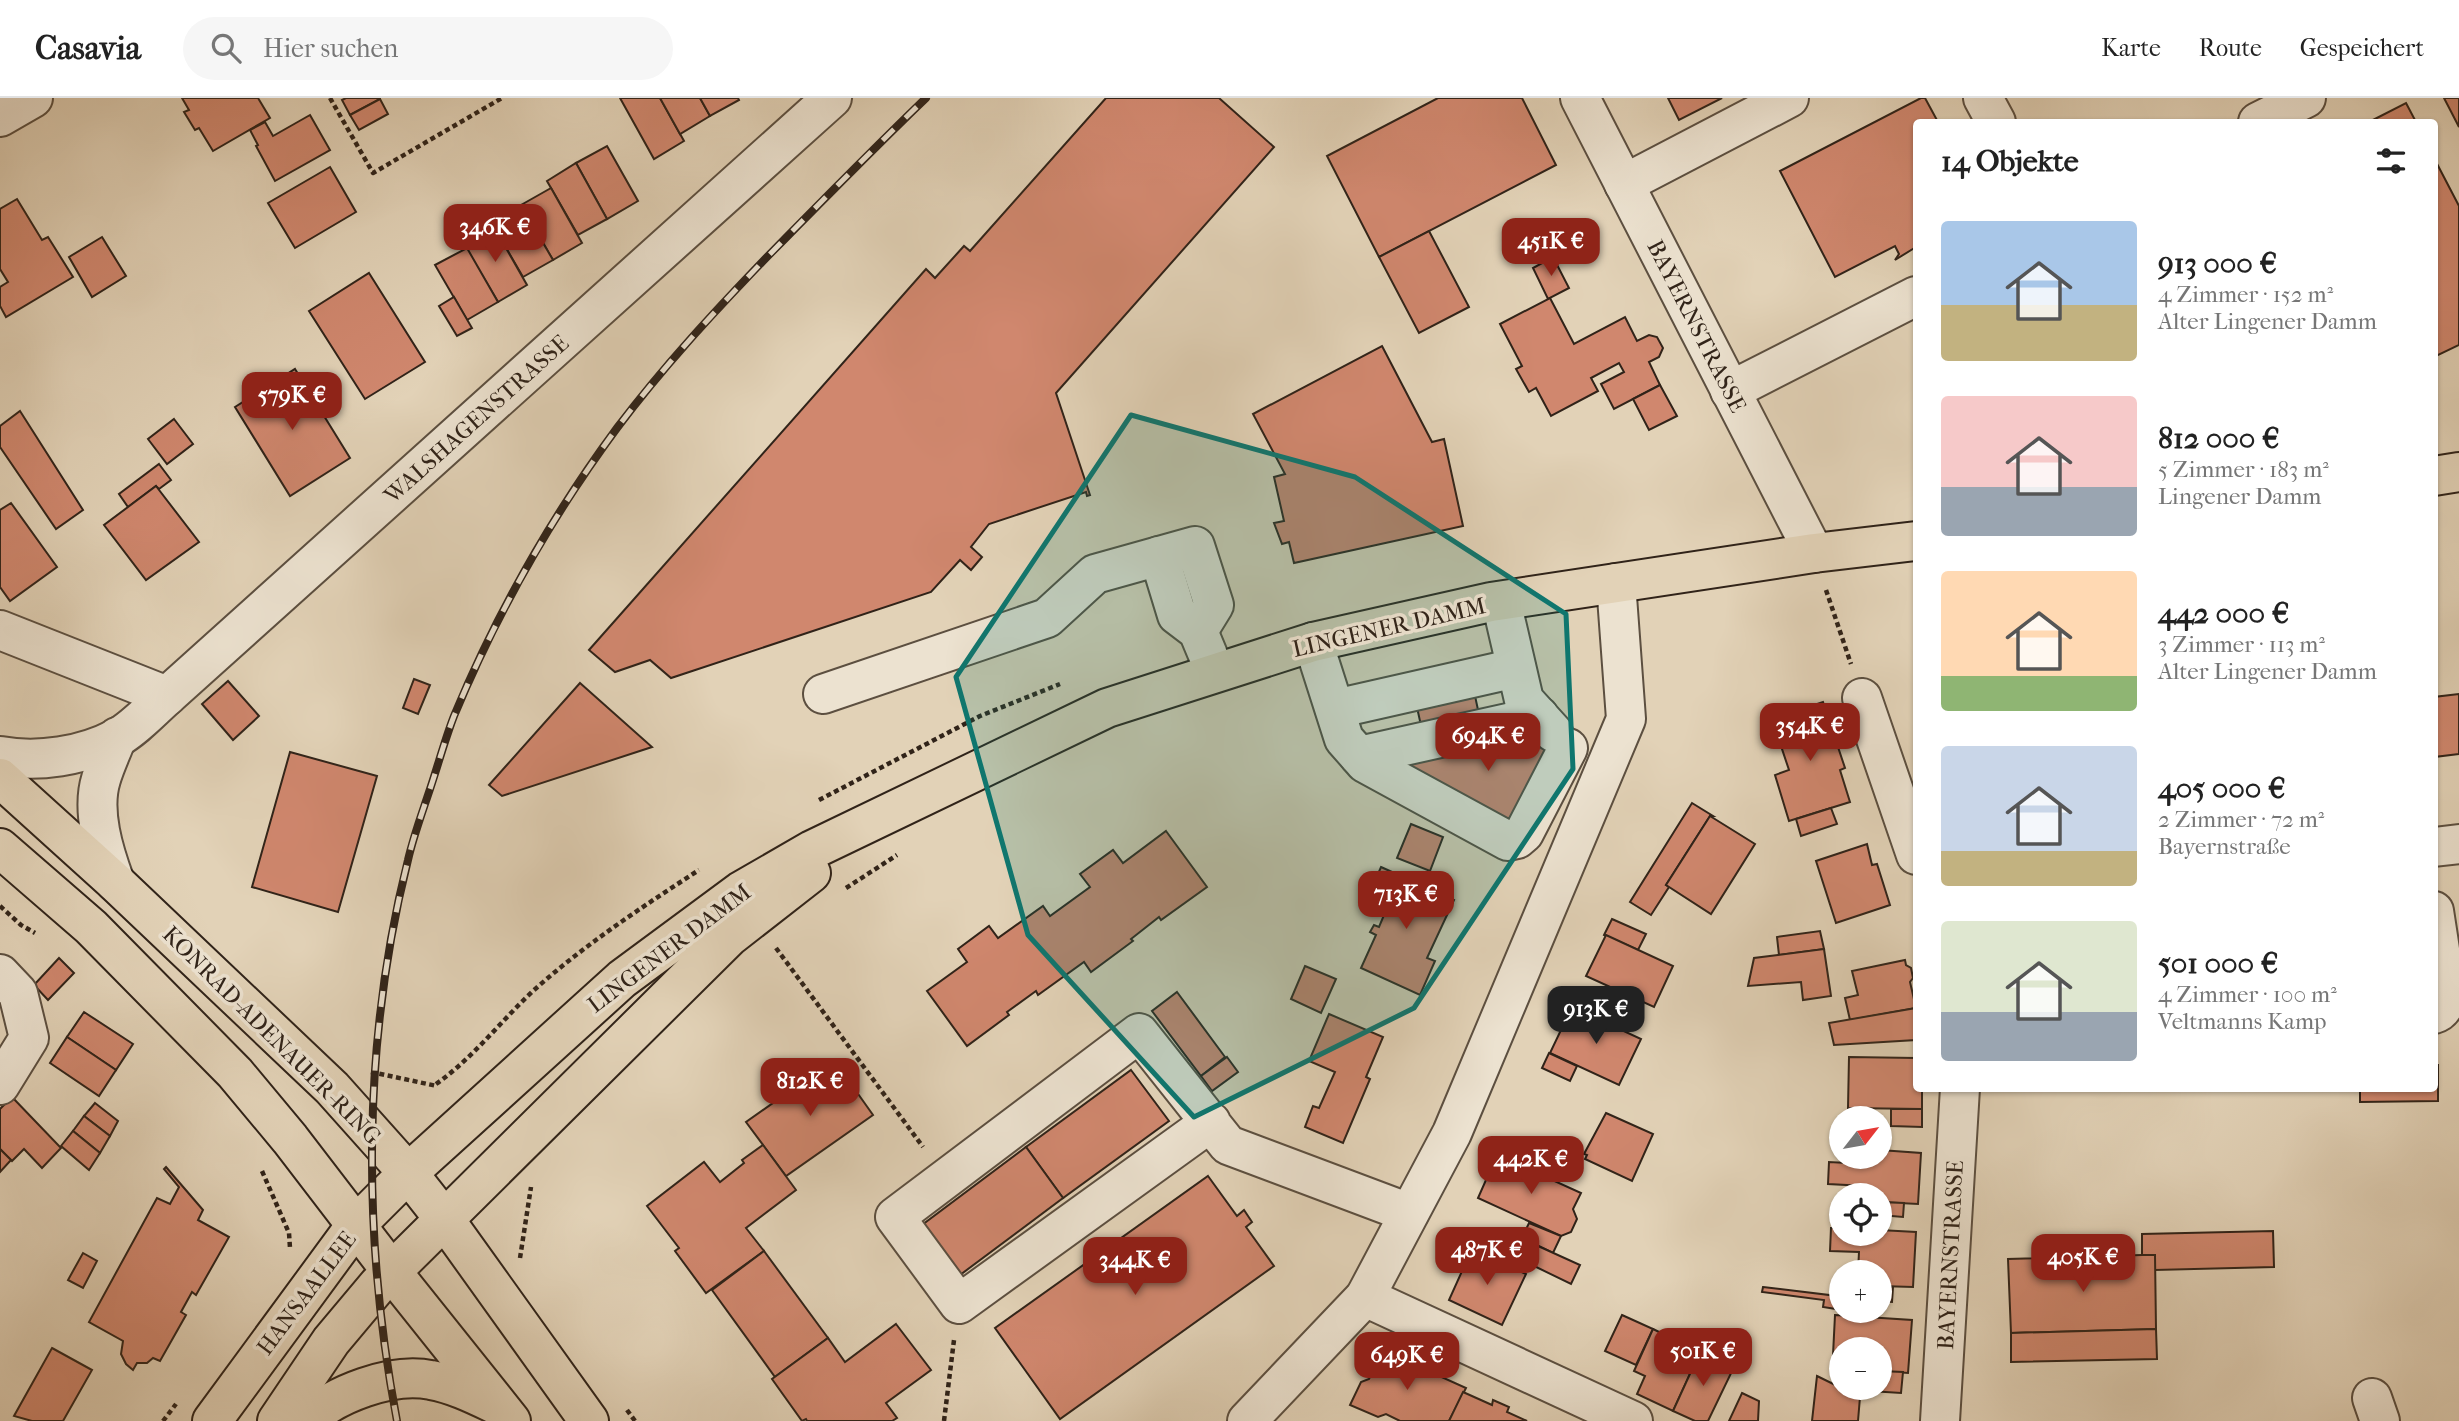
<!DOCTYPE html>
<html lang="de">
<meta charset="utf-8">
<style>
:root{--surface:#fff;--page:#f6f6f6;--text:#222;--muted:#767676;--line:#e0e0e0;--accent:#8f2418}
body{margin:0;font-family:"IM FELL French Canon",serif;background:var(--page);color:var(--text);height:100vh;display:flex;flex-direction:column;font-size:26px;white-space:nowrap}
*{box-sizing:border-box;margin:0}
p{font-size:23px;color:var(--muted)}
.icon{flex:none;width:38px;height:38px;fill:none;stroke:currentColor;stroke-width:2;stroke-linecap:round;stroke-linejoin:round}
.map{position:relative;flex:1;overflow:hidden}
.panel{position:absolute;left:1913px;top:21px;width:525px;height:973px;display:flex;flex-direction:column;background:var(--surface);border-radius:7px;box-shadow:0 2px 5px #0004}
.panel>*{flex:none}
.needle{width:46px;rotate:59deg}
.controls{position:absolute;left:1829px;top:1008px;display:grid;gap:14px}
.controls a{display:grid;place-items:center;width:63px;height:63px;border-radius:50%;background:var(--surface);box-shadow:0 2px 5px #0004;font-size:35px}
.price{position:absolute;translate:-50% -60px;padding:0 16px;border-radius:14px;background:var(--accent);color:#fff;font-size:23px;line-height:46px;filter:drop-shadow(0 2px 4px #0008)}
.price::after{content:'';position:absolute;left:50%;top:42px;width:21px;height:16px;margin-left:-10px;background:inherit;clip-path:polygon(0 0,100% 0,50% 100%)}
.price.current{background:#222;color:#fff}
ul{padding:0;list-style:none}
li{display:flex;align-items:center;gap:21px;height:175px;padding:0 28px}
li span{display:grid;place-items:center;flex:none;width:196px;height:140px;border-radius:7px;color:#555}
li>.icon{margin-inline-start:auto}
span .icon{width:84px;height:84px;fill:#fffc;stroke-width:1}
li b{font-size:30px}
h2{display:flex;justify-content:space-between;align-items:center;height:84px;padding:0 28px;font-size:30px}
header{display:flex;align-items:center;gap:42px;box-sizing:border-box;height:98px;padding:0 35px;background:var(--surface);border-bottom:2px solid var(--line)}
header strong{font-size:33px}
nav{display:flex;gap:38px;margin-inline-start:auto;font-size:24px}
.search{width:490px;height:63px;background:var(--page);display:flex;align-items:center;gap:18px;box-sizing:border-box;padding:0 24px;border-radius:38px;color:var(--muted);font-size:26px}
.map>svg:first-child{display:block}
.building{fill:#d0876e;stroke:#302319;stroke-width:2}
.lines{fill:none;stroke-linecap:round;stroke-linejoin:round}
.minor-casing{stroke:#5c4f40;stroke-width:42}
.major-casing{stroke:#302319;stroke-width:42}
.path{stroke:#302319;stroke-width:4.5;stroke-dasharray:5 3.5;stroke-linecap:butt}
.minor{stroke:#ece2d0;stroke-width:38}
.major{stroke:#e2d2b7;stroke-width:38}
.rail-casing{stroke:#302319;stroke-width:8}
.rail{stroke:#ece2d0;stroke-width:5;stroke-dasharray:16;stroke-linecap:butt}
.marked{fill:#0f766e;fill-opacity:0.2;stroke:#0f766e;stroke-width:5;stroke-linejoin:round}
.labels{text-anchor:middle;stroke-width:7;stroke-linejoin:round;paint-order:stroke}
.street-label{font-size:23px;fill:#302319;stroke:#ece2d0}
</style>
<header>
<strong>Casavia</strong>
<div class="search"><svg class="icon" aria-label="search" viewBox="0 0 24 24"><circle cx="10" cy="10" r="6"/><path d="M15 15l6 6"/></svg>Hier suchen</div>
<nav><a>Karte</a><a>Route</a><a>Gespeichert</a></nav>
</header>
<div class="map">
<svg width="2459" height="1323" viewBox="0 0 2459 1323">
<rect width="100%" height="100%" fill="#e2d2b7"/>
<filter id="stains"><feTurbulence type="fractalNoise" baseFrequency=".00286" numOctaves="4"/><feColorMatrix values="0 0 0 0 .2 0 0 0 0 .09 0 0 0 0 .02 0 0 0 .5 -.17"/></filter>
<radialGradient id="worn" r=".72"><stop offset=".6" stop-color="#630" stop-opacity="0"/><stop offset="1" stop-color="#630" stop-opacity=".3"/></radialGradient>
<g class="building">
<path d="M182 0H258L270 20 213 53 199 30 195 32 184 14 189 12Z"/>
<path d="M346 0H380V1L350 17 342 2Z"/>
<path d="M620 0H660L684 43 654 61Z"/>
<path d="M660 0H700L710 18 680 36Z"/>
<path d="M700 0H738L739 2 710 18Z"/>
<path d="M1106 0H1219L1274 49 1056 295 1090 397 1087 398 1086 394 989 426 971 449 982 459 971 472 960 462 931 494 671 580 650 562 615 574 589 552 926 171 935 180 964 148 970 153Z"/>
<path d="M1438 0H1522L1556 67 1379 159 1327 58Z"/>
<path d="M1668 0H1722L1679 22Z"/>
<path d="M1921 0H1925L1938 24H1916V149L1895 162 1899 156 1895 148 1835 179 1780 73Z"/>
<path d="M2444 0H2459V29Z"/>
<path d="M380 1 388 16 359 32 350 17Z"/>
<path d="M2406 5 2416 24H2369Z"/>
<path d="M310 17 330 52 275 83 256 48 258 47 250 32 265 24 273 38Z"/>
<path d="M607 48 638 103 607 121 576 65Z"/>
<path d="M2434 60 2459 108V247L2434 259Z"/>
<path d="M576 65 607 121 578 137 547 83Z"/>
<path d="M330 69 356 114 295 150 268 105Z"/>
<path d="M551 90 582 145 553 162 521 107Z"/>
<path d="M17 101 42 142 48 139 73 179 6 219 0 208V189L8 184 0 171V111Z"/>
<path d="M521 107 553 162 523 179 491 124Z"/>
<path d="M494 129 527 187 498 204 463 145Z"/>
<path d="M1429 133 1469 209 1419 235 1379 159Z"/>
<path d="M102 139 126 178 92 199 69 159Z"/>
<path d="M467 150 498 204 467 222 435 167Z"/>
<path d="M1553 159 1569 190 1548 201 1533 170Z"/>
<path d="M369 175 425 264 365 301 309 213Z"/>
<path d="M454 199 472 230 457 238 439 208Z"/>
<path d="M1550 200 1574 246 1625 219 1637 243 1649 237 1657 239 1663 250 1659 259 1649 264 1660 287 1614 311 1601 286 1624 274 1619 265 1591 280 1598 293 1551 318 1536 290 1529 294 1516 271 1522 268 1500 226Z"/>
<path d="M1382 248 1432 344 1444 341 1463 428 1294 465 1289 444 1282 446 1274 425 1284 423 1274 379 1285 376 1253 316Z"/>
<path d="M295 271 350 360 290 398 235 309Z"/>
<path d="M1660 287 1677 318 1649 332 1633 301Z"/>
<path d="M20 313 83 412 56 431 0 349V328Z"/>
<path d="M174 321 193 346 167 366 148 341Z"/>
<path d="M159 366 171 382 159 391 156 388 128 409 119 396Z"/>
<path d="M156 388 199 444 146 482 104 427Z"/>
<path d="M11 405 57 469 10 503 0 489V412Z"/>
<path d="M1469 570 1486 649 1427 655 1411 582Z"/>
<path d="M414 581 430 587 418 616 403 610Z"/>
<path d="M228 583 259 618 233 642 202 606Z"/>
<path d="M580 585 652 649 502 698 489 687Z"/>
<path d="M2459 596V656L2434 659V599Z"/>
<path d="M1823 604 1845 670 1840 672 1850 704 1789 723 1775 677 1789 672 1772 621Z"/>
<path d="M1505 638 1507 649 1550 640 1553 656 1508 724 1400 667Z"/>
<path d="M290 654 377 678 338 814 252 789Z"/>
<path d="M1692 705 1713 718H1710L1666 787 1669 789 1651 817 1630 804Z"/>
<path d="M1831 710 1837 726 1801 738 1796 721Z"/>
<path d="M1710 718 1755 746 1711 816 1666 787Z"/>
<path d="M1411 726 1443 739 1430 773 1397 760Z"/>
<path d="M1166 733 1207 789 1161 822 1159 819 1131 841 1133 843 1091 874 1084 864 1038 897 1036 893 1007 914 1009 917 967 948 927 893 967 864 958 851 989 828 998 840 1043 808 1050 818 1090 789 1080 776 1113 752 1123 765Z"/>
<path d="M1867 746 1872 767 1877 766 1890 807 1836 825 1816 763Z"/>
<path d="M1381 769 1454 802 1427 860 1435 863 1420 897 1361 870 1376 837 1370 834 1374 827 1379 829 1390 803 1370 794Z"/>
<path d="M1612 821 1646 836 1638 852 1604 837Z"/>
<path d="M1820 833 1824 851 1779 857 1777 839Z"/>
<path d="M1606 837 1673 868 1654 909 1586 878Z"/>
<path d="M1824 851 1831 898 1803 902 1801 884 1748 888 1754 860Z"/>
<path d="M59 860 74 875 48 902 34 887Z"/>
<path d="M1905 862 1906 867 1911 870 1913 880 1910 884 1916 910 1850 922 1845 900 1858 897 1852 873Z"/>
<path d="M1305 868 1336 881 1321 915 1291 901Z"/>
<path d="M1177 894 1225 959 1201 978 1152 913Z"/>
<path d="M1572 909 1641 941 1619 987 1550 955Z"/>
<path d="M1916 910V942L1834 947 1829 925Z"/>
<path d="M84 914 133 946 116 972 67 939Z"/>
<path d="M1329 916 1383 939 1366 979 1370 981 1343 1045 1305 1029 1313 1008 1319 1010 1335 974 1309 963Z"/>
<path d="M67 939 116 972 99 998 50 965Z"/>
<path d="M1549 955 1577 968 1570 983 1542 970Z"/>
<path d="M1227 959 1238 974 1212 993 1201 978Z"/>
<path d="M1849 959 1916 960V990H1922V1011L1848 1010Z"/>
<path d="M834 962 873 1017 786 1078 746 1024Z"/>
<path d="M2434 967H2438V1003L2360 1004V990H2434Z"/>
<path d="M1131 972 1169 1023 1063 1100 1026 1049Z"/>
<path d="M12 999 61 1050 42 1070 24 1051 12 1063 0 1051V1011Z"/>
<path d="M95 1005 118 1023 110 1038 84 1018Z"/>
<path d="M1891 1011H1922V1029L1891 1028Z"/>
<path d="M1606 1015 1653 1036 1632 1083 1585 1061 1587 1057 1584 1056Z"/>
<path d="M84 1018 110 1038 100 1055 73 1033Z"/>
<path d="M73 1033 100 1055 89 1072 61 1048Z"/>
<path d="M763 1047 796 1092 746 1130 764 1153 706 1195 675 1153 679 1150 647 1108 704 1064 720 1084 744 1065 742 1062Z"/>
<path d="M1026 1049 1063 1100 960 1177 922 1127Z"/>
<path d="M0 1051 11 1062 0 1074Z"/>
<path d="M1880 1052 1921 1055 1918 1106 1880 1104V1097H1864L1865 1088 1828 1086 1829 1064 1866 1066 1867 1059H1880Z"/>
<path d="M1497 1057 1581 1095 1573 1111 1577 1121 1571 1134 1561 1138 1478 1100Z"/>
<path d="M166 1069 203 1112 198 1122 229 1139 196 1197 192 1194 181 1214 186 1217 160 1263 153 1260 147 1265H137L133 1272 126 1266 121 1256 123 1243 89 1224 157 1100 170 1106 179 1089 164 1071Z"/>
<path d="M1208 1078 1237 1118 1244 1112 1252 1124 1246 1129 1274 1168 1060 1321 995 1230Z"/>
<path d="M1880 1104 1904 1105 1903 1119 1880 1117Z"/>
<path d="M1529 1125 1561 1138 1553 1155 1522 1140Z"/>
<path d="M1831 1130H1841V1136H1880V1132L1916 1134 1913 1189 1880 1188V1174H1858L1859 1154 1830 1153Z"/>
<path d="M2273 1133 2274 1169 2155 1172V1157H2142V1136Z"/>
<path d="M1538 1148 1580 1167 1571 1186 1530 1166Z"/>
<path d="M1472 1151 1526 1176 1502 1227 1449 1202Z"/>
<path d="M764 1153 828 1240 775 1279 712 1192Z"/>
<path d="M83 1155 97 1163 83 1190 68 1182Z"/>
<path d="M2142 1157H2155L2156 1231 2011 1235 2008 1161Z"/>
<path d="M1880 1188 1893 1189 1892 1204 1880 1203Z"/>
<path d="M1763 1189 1837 1198 1836 1211 1823 1209 1824 1202 1762 1194Z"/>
<path d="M1622 1217 1653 1231 1636 1267 1605 1253Z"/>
<path d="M1835 1217 1912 1222 1908 1275 1880 1273V1251H1841V1258L1833 1257Z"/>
<path d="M896 1226 931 1272 886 1305 897 1320 892 1323H807L806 1321 802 1323 772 1281 828 1240 845 1264Z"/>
<path d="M1653 1231 1700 1254 1673 1313 1637 1296 1645 1278 1634 1273Z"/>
<path d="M2156 1231 2157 1261 2011 1264V1235Z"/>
<path d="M52 1250 92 1272 63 1323H32L14 1318Z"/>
<path d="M1383 1251 1421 1269 1424 1265 1439 1272 1437 1277 1466 1290 1449 1323H1400L1386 1316 1378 1319 1350 1307 1361 1284 1369 1281Z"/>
<path d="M1700 1254 1734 1269 1708 1323H1695L1673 1313Z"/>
<path d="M1880 1273 1903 1274 1901 1295 1870 1293 1871 1290H1880Z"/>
<path d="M1817 1278 1860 1299 1858 1323H1812Z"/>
<path d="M1463 1294 1492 1307 1493 1302 1509 1309 1507 1314 1527 1323H1449Z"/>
<path d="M1742 1295 1759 1303 1758 1323H1729Z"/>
</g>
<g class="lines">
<defs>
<g id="minor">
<path d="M1580 0 1814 455"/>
<path d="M1983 0 1996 24"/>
<path d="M0 19 33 0"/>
<path d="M2258 24 2306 0"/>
<path d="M1624 86 1789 0"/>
<path d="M1730 293 1916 198"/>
<path d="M1159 458 1177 517 1198 533 1208 557"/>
<path d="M1501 503 1524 602 1553 634"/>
<path d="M0 532 167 598"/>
<path d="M1313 544 1344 641 1359 658 1539 618"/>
<path d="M823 596 1047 520 1095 476 1195 448 1214 507 1198 533"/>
<path d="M1862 600 1916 757"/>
<path d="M1335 611 1516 570"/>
<path d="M0 658C38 665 83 658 117 640 135 630 151 612 167 598L832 0"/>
<path d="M1359 658 1365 665 1508 743 1517 741 1524 735 1568 650"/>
<path d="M2434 749 2459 746"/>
<path d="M115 784C104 754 91 713 101 681 105 667 112 653 117 639"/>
<path d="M2434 813 2447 897C2445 905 2444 913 2434 916"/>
<path d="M0 876 18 895 29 940 0 987"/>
<path d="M1211 1024 959 1206 895 1119 1139 935 1228 1047 1409 1115"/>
<path d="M1365 1199 1633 1323"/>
<path d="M2372 1300 2380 1323"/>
<path d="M1247 1323 1365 1199 1452 1035 1626 621 1616 485"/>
<path d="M1940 1323 1960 990"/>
</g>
<g id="major">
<path d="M2434 378 2459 374"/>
<path d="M0 680 115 784 332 990 408 1075 445 1122 589 1323"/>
<path d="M0 750 91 829 235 975 290 1041 392 1174 511 1323"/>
<path d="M212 1323 356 1127 408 1075 622 881 741 793 812 752 1107 610 1313 544 1491 504 1814 455 1916 443"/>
<path d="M277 1323 331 1243 378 1187 729 839 811 775"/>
<path d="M306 1323C334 1296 392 1274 431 1282 454 1286 476 1297 497 1307"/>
</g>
</defs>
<use href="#minor" class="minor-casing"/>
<use href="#major" class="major-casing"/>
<g class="path">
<path d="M330 0 373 75 502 0"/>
<path d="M1826 492 1851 566"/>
<path d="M819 702 980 618 1060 586"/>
<path d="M846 790 897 757"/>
<path d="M0 808 21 827 35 835"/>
<path d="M776 850 923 1049"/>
<path d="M371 974 437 988"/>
<path d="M436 986C473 960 500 924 533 893 584 847 642 809 699 772"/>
<path d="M262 1073 289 1135 290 1150"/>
<path d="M520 1160 531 1089"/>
<path d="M627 1312 635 1323"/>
<path d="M163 1323 176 1306"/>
<path d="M944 1323 954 1242"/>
</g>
<use href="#minor" class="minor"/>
<use href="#major" class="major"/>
<defs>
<path id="rail" d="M397 1323C362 1138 362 945 408 762 413 740 421 718 428 697 437 671 444 644 454 618 496 517 552 418 617 330 663 269 714 214 766 160 819 106 872 52 926 0"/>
</defs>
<use href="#rail" class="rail-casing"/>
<use href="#rail" class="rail"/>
</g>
<path class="marked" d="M1131 317 1355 379 1566 516 1573 671 1414 910 1194 1019 1028 837 956 579Z"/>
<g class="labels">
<g class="street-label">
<text transform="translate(1697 228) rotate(63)" y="8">BAYERNSTRASSE</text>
<text transform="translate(476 321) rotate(-42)" y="8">WALSHAGENSTRASSE</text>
<text transform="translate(1389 529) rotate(-13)" y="8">LINGENER DAMM</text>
<text transform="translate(669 850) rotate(-37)" y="8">LINGENER DAMM</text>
<text transform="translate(272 937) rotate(45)" y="8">KONRAD-ADENAUER-RING</text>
<text transform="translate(1950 1157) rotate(-87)" y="8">BAYERNSTRASSE</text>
<text transform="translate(306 1195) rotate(-53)" y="8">HANSAALLEE</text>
</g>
</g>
<rect width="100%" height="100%" filter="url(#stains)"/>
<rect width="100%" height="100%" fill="url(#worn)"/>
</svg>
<div class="controls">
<a><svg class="needle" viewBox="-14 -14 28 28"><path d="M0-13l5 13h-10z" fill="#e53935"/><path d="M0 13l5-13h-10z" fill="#767676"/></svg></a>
<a><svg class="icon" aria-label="locate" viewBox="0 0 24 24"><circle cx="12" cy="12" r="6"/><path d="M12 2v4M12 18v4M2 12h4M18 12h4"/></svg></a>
<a>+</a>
<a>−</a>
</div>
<b class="price" style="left:495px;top:166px">346K €</b>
<b class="price" style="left:1551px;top:180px">451K €</b>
<b class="price" style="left:292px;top:334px">579K €</b>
<b class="price" style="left:1810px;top:665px">354K €</b>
<b class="price" style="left:1488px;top:675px">694K €</b>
<b class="price" style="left:1406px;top:833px">713K €</b>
<b class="price current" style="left:1596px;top:948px">913K €</b>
<b class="price" style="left:810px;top:1020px">812K €</b>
<b class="price" style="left:1531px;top:1098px">442K €</b>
<b class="price" style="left:1487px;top:1189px">487K €</b>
<b class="price" style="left:2083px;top:1196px">405K €</b>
<b class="price" style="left:1135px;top:1199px">344K €</b>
<b class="price" style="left:1703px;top:1290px">501K €</b>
<b class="price" style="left:1407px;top:1294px">649K €</b>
<section class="panel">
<h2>14 Objekte<svg class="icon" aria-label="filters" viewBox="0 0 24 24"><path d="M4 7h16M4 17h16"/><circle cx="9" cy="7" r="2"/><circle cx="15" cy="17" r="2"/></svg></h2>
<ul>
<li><span style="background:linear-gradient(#a9c7e8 60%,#c2b280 0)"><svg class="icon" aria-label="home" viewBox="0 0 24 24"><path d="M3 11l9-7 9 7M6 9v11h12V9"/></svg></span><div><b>913 000 €</b><p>4 Zimmer · 152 m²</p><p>Alter Lingener Damm</p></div></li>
<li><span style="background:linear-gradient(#f6c9c9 65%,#9aa5b1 0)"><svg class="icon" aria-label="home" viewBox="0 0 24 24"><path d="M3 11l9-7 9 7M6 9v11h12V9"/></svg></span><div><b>812 000 €</b><p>5 Zimmer · 183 m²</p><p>Lingener Damm</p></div></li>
<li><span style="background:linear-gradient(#ffd9b3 75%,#8fb573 0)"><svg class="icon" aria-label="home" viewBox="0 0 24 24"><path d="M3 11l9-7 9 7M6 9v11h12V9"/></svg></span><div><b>442 000 €</b><p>3 Zimmer · 113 m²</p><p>Alter Lingener Damm</p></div></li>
<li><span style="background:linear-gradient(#c9d6e8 75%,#c2b280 0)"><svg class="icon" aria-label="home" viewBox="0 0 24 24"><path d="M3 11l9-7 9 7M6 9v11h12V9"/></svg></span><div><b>405 000 €</b><p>2 Zimmer · 72 m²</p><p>Bayernstraße</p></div></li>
<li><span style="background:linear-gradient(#dfe7d0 65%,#9aa5b1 0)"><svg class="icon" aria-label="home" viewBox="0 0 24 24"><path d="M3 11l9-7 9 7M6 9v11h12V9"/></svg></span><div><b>501 000 €</b><p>4 Zimmer · 100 m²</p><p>Veltmanns Kamp</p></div></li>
</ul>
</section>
</div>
